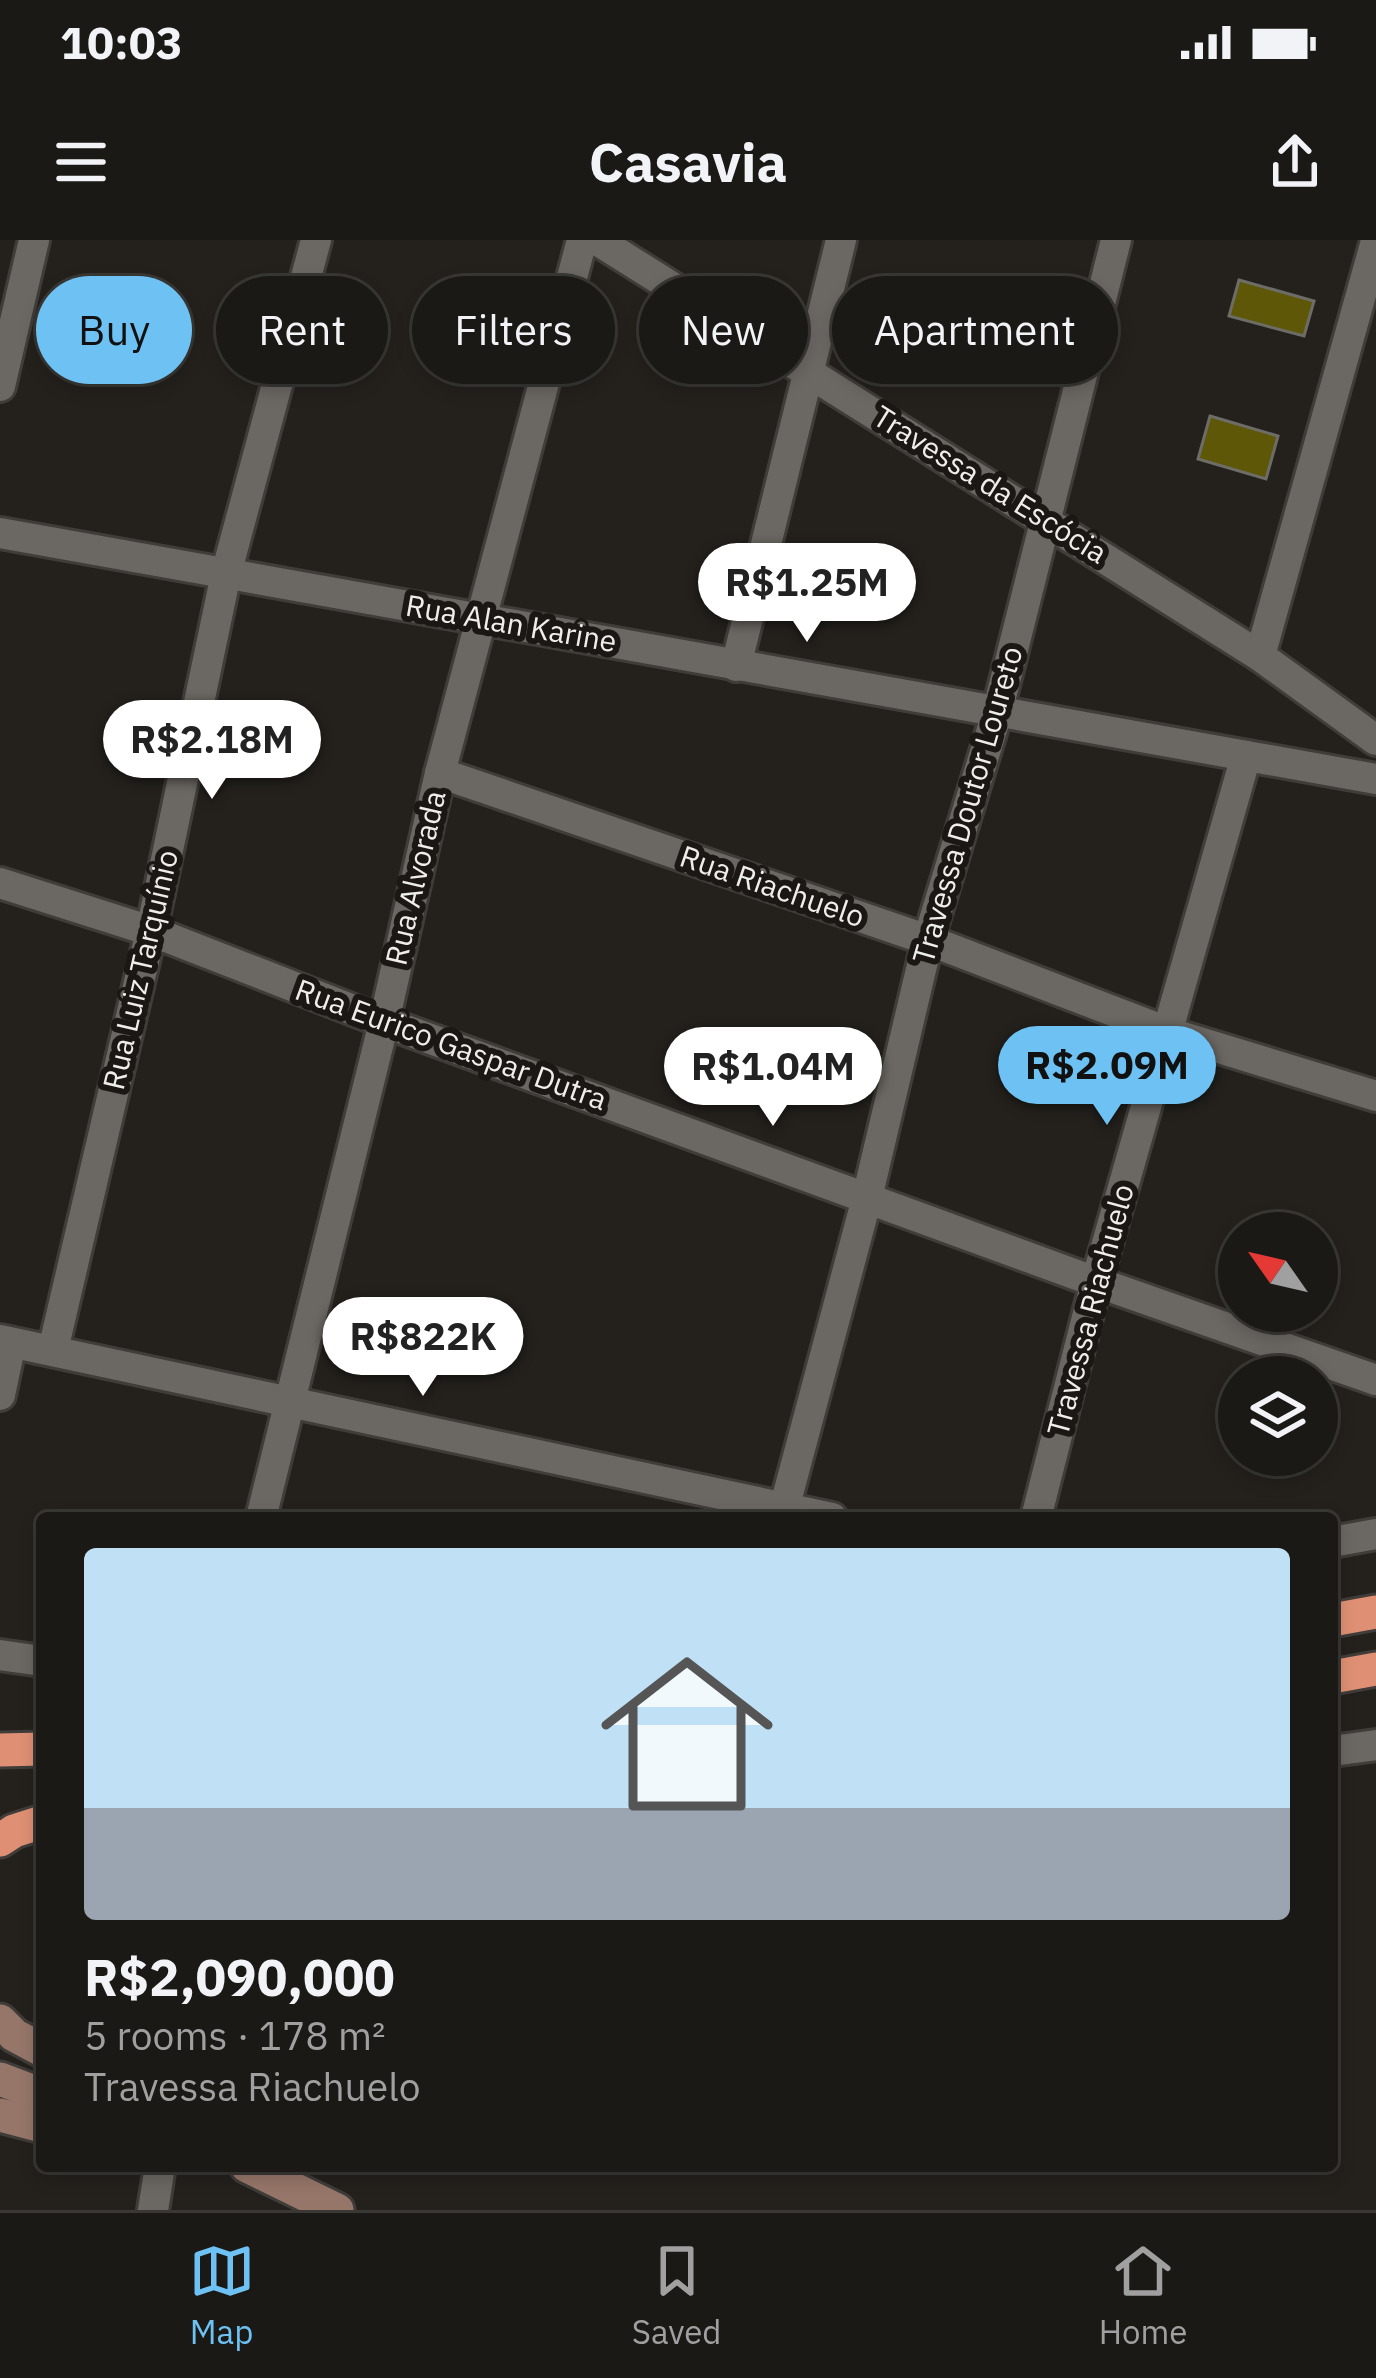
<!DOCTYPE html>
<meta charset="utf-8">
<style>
:root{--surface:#1b1916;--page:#282623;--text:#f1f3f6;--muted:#a0a0a1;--line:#393835;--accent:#6ec2f3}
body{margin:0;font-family:"IBM Plex Sans",sans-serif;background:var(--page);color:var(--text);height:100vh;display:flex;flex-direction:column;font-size:45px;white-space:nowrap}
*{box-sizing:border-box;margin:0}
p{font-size:39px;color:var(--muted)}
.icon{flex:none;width:66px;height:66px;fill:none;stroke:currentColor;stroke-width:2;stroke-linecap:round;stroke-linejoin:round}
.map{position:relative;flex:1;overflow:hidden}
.panel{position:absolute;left:36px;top:1272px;width:1302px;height:660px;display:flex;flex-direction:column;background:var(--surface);border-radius:12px;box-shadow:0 6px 18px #0003,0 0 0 3px var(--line)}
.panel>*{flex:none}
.hud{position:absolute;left:36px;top:36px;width:1305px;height:108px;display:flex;gap:24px}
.needle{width:78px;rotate:304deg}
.controls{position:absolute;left:1218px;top:972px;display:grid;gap:24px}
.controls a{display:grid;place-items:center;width:120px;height:120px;border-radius:50%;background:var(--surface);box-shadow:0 6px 18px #0003,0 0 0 3px var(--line);font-size:60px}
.price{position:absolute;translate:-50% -102px;padding:0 27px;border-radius:42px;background:#fff;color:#222;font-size:39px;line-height:78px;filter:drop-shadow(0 3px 6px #0008)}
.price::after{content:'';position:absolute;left:50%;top:72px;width:36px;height:27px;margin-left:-18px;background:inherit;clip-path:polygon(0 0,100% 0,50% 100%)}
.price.active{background:var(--accent);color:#111}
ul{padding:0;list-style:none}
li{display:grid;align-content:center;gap:24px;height:636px;padding:0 48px}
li+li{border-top:3px solid var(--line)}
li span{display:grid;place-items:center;height:372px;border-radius:12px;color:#555}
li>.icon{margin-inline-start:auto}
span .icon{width:216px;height:216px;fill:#fffc;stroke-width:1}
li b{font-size:51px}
.tag{padding:0 42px;border-radius:54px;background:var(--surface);box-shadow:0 6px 18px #0003,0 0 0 3px var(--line);font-size:42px;line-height:108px}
.tag.active{background:var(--accent);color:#111}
.status{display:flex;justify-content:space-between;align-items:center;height:84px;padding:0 60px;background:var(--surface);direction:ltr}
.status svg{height:33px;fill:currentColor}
header{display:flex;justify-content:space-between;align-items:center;height:156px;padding:0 48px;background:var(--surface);font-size:54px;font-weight:800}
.tabs{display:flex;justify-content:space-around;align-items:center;height:168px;border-top:3px solid var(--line);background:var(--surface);font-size:33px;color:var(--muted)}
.tabs a{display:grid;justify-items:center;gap:6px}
.tabs .active{color:var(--accent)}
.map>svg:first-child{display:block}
.building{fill:#5d5707;stroke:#6d6d67;stroke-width:3}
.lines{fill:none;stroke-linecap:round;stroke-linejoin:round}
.minor-casing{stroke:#3f3c39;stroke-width:36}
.secondary-casing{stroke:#3f3c39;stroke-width:39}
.trunk-casing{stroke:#3f3c39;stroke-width:39}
.minor{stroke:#6b6763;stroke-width:30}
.secondary{stroke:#967669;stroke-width:33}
.trunk{stroke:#df9074;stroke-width:33}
.labels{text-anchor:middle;stroke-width:12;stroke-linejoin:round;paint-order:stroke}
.street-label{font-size:30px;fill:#f0eeeb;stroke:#1a1714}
</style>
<div class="status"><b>10:03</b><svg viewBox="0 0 49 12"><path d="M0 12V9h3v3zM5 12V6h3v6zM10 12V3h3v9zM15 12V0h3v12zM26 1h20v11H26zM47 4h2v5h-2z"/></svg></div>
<header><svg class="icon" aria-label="menu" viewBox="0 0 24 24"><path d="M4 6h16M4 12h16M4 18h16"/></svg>Casavia<svg class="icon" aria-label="share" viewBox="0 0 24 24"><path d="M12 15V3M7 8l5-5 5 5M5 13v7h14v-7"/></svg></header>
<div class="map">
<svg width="1376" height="1970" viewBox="0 0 1376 1970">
<rect width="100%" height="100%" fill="#24211d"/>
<g class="building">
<path d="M1239 40 1314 61 1304 96 1229 76Z"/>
<path d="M1210 176 1278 196 1266 239 1198 219Z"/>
</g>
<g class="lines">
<defs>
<g id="minor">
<path d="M597 0 1260 416 1376 500"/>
<path d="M0 146 34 0"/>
<path d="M0 293 1376 539"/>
<path d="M1260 416 1376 1"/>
<path d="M736 426 841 0"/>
<path d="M440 533 928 700 1170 793 1376 856"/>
<path d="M0 643 151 691 384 782 1096 1042 1376 1140"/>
<path d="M0 1100 832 1278"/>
<path d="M53 1110 151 691 226 334 316 0"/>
<path d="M0 1155 11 1103"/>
<path d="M784 1269 867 958 928 700 997 473 1116 0"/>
<path d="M261 1278 384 782 440 533 582 0"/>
<path d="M1036 1278 1096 1042 1246 516"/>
<path d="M1332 1302 1376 1294"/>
<path d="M0 1415 42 1421"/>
<path d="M1332 1511 1376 1505"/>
<path d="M153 1970 160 1926"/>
</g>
<g id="secondary">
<path d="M0 1781 14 1795 42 1810"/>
<path d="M0 1839 42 1855"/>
<path d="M0 1875 42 1886"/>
<path d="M247 1926 337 1970"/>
</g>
<g id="trunk">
<path d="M1332 1380 1376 1372"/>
<path d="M1332 1437 1376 1429"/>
<path d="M0 1510 42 1509"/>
<path d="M0 1600 14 1591 42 1582"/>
</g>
</defs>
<use href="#minor" class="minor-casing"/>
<use href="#secondary" class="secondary-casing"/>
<use href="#trunk" class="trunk-casing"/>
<use href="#minor" class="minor"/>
<use href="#secondary" class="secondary"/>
<use href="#trunk" class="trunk"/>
</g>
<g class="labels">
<g class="street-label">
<text transform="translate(990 245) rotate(32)" y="10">Travessa da Escócia</text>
<text transform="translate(511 384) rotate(10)" y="10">Rua Alan Karine</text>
<text transform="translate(968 565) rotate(-74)" y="10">Travessa Doutor Loureto</text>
<text transform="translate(416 638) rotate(-77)" y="10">Rua Alvorada</text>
<text transform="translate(772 647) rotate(19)" y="10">Rua Riachuelo</text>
<text transform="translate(141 730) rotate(-77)" y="10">Rua Luiz Tarquínio</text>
<text transform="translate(451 805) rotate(20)" y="10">Rua Eurico Gaspar Dutra</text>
<text transform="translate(1091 1070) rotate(-75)" y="10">Travessa Riachuelo</text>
</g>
</g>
</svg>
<div class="controls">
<a><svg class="needle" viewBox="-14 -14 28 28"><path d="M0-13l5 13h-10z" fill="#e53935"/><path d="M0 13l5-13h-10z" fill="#a0a0a1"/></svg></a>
<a><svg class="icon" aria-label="layers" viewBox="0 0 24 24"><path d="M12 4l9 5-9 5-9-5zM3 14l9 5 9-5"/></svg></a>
</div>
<b class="price" style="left:807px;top:405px">R$1.25M</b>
<b class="price" style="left:212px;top:562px">R$2.18M</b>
<b class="price active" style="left:1107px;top:888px">R$2.09M</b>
<b class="price" style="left:773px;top:889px">R$1.04M</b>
<b class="price" style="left:423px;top:1159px">R$822K</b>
<div class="hud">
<a class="tag active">Buy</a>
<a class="tag">Rent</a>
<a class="tag">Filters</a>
<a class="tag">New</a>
<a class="tag">Apartment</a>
</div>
<section class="panel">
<ul>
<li><span style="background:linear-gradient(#bfe0f5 70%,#9aa5b1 0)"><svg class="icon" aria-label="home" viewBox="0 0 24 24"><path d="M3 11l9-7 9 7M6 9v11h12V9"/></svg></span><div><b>R$2,090,000</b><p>5 rooms · 178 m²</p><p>Travessa Riachuelo</p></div></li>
</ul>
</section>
</div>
<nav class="tabs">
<a class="active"><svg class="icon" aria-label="map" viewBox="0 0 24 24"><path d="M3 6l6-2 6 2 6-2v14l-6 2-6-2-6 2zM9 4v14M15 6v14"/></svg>Map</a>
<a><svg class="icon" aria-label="saved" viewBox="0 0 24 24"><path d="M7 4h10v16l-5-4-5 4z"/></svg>Saved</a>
<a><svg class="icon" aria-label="home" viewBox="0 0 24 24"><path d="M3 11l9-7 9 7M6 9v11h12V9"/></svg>Home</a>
</nav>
